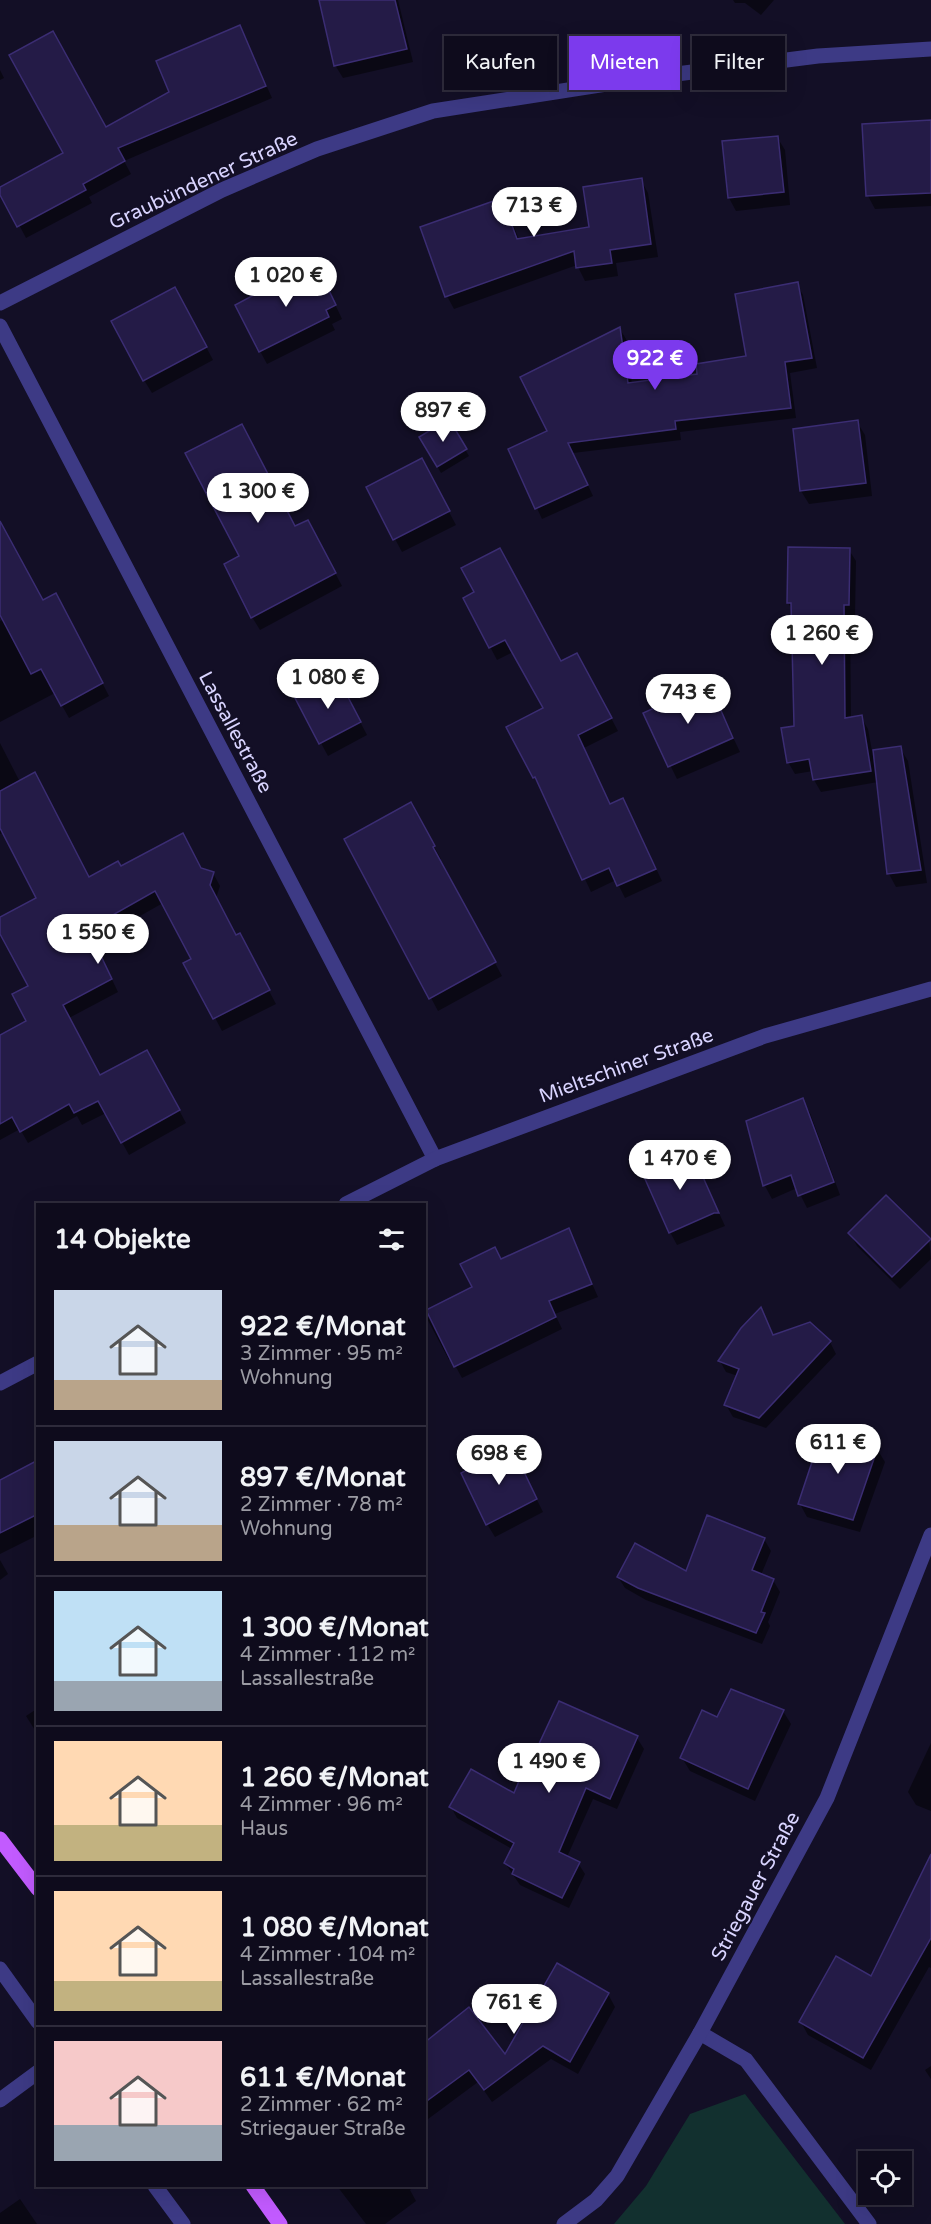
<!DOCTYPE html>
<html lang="de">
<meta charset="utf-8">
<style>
:root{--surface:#0e0b1c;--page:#1c1929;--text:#f1f3f6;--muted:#9b9ba3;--line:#2e2b3b;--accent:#7c3aed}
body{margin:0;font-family:"Varela Round",sans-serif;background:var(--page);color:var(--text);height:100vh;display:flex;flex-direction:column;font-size:22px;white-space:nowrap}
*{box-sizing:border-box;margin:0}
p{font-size:20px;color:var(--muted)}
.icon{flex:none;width:33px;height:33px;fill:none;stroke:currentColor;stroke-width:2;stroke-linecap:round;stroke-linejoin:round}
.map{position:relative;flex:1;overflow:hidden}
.sheet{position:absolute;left:36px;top:1203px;width:390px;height:984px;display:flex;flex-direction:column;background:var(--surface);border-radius:0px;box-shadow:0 6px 24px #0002,0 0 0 2px var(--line)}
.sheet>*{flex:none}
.guide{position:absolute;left:444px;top:36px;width:396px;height:54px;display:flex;gap:12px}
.buttons{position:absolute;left:858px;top:2151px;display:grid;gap:12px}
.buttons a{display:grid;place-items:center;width:54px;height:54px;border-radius:0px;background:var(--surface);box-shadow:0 6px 24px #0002,0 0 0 2px var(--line);font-size:30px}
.price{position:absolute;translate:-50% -51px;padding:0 14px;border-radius:21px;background:#fff;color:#222;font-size:20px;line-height:39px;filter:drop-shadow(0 2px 3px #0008)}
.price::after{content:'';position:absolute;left:50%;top:36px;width:18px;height:14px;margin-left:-9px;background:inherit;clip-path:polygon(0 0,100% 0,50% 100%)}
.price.active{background:var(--accent);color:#fff}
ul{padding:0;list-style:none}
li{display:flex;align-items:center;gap:18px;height:150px;padding:0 18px}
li+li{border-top:2px solid var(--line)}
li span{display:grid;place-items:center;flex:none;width:168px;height:120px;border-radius:0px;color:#555}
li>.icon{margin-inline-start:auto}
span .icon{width:72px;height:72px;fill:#fffc;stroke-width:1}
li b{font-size:26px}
h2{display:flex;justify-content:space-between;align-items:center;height:72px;padding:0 18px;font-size:26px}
.tag{padding:0 21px;border-radius:0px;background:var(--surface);box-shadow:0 6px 24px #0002,0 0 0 2px var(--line);font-size:21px;line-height:54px}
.tag.active{background:var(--accent);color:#fff}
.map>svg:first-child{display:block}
.green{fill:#12302f}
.shadow{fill:#0007}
.building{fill:#241b47;stroke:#3b2d73;stroke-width:1.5}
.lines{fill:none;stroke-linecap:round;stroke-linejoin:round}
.minor{stroke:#3d3a85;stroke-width:15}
.major{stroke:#c25bff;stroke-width:15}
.labels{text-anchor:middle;stroke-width:4.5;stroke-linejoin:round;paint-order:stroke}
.street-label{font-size:20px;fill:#d9d4ff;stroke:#130f26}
</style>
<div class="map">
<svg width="931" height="2224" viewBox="0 0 931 2224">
<rect width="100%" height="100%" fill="#130f26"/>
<path class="green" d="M745 2094 845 2224H614L646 2186 690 2114Z"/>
<g class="shadow">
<path d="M320 0H398L413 62 343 78 335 65Z"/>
<path d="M733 0H780H774L761 15 745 3H735Z"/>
<path d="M240 27 272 98 124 161 131 174 89 197 92 203 26 238 0 189 171 93Z"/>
<path d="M0 70 4 78 0 80Z"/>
<path d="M931 122V206L875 209 868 196Z"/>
<path d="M777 137 785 150 790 205 736 211 729 198Z"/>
<path d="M641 180 648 193 658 257 616 263 618 276 585 281 577 265 454 309 447 296 422 228 501 200 509 213 519 240 591 228Z"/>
<path d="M307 275 325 283 342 319 332 324 335 330 267 364 260 351Z"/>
<path d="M797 284 803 295 817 368 790 373 796 418 680 432 681 440 573 453 593 496 542 519 510 450 549 432 620 329 626 339 632 384 699 375 748 357Z"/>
<path d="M182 301 213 360 152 393 144 380Z"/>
<path d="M448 421 469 456 441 473 421 437Z"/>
<path d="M857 422 865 435 872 496 809 504 801 491Z"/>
<path d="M428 473 456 525 402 552 395 539Z"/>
<path d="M0 525 42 602 63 607 109 696 69 718 55 693 0 722V621L3 620 0 615Z"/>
<path d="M295 528 315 535 342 586 260 630 252 617Z"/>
<path d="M849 550 856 561 855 616H850L851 718 861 717 868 729 872 751 900 748 908 761 927 883 896 887 889 874 878 782 821 792 814 780 813 771 795 774 788 762 795 727 793 611 788 603Z"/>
<path d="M465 599 561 663 584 667 618 731 584 748 610 805 623 799 662 881 625 898 616 880 591 892 543 789 534 777 545 709 513 652 497 660Z"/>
<path d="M708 685 740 752 677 779 645 714Z"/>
<path d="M344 691 367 735 328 756 297 699Z"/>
<path d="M0 743 20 782 89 879 121 868 201 870 213 873 220 886 216 898 236 937 246 948 276 1004 222 1031 186 963 193 959 163 903 94 942 118 992 69 1018 100 1076 154 1064 186 1123 129 1155 106 1113 82 1125 77 1116 28 1143 20 1129 0 1140V1037L28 1022 30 986 0 930V919L38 898 4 832 0 834Z"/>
<path d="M418 817 441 859 439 860 502 976 438 1011 346 839Z"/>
<path d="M802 1100 810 1113 840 1195 807 1208 797 1188 772 1199 765 1186 748 1122Z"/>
<path d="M690 1150 725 1226 677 1245 670 1232Z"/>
<path d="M568 1230 598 1297 555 1314 562 1329 462 1378 451 1358 449 1360 424 1313 474 1288 501 1260Z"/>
<path d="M850 1233 929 1240 931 1259 900 1289 857 1246Z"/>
<path d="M761 1310 774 1336 830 1342 836 1354 766 1428 733 1417 726 1405 738 1376 726 1372 720 1361Z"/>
<path d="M877 1449 885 1462 860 1532 807 1517 800 1504Z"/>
<path d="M38 1462V1535L0 1554V1482Z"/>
<path d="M518 1462 543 1512 495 1537 487 1524Z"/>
<path d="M764 1539 771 1551 761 1575 773 1580 780 1592 768 1622 770 1626 762 1644 646 1600 625 1588 618 1577 687 1573Z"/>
<path d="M0 1560 8 1574 0 1580Z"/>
<path d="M732 1691 783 1711 791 1724 755 1801 690 1771 682 1758 718 1719Z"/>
<path d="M38 1708V1735L26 1716Z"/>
<path d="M637 1738 644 1749 617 1809 593 1799 567 1857 578 1863 585 1874 569 1908 520 1885 505 1863 512 1849 457 1818 451 1807 515 1795Z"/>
<path d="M931 1743V1811L916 1805 908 1792Z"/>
<path d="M931 1858V1968L929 1967 871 2070 808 2035 801 2022 871 1978Z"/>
<path d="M608 1994 615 2007 578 2074 551 2059 492 2102 478 2082 424 2122V2045L506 2057Z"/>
<path d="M931 2066V2079L925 2070Z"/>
<path d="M337 2186H415L410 2190 416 2201 385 2224H366Z"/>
<path d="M20 2199 37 2224H0V2213Z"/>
</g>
<g class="building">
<path d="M319 0H395L407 49 334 66Z"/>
<path d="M240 25 266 86 118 148 125 161 83 184 86 190 17 227 0 195V187L63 153 9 55 53 31 106 127 169 92 156 61Z"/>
<path d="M931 120V193L866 196 862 124Z"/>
<path d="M778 136 784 192 728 198 722 141Z"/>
<path d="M642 178 651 244 610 250 612 263 576 268 574 251 445 297 420 227 502 198 517 239 589 227 583 187Z"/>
<path d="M305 268 308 273 318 268 336 305 326 310 329 317 259 352 235 305Z"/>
<path d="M798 282 812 358 785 362 791 408 675 421 676 429 568 443 588 485 535 509 508 449 547 431 520 377 620 327 628 383 697 374 696 364 746 356 735 294Z"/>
<path d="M175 287 207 347 143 381 111 321Z"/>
<path d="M449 419 467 449 437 467 419 437Z"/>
<path d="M858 420 866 483 800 491 793 429Z"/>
<path d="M242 424 295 526 308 520 336 573 251 618 224 564 239 556 185 453Z"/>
<path d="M422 458 450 511 393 540 366 487Z"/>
<path d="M0 521 43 600 56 593 103 683 61 706 41 669 31 674 0 615Z"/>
<path d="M788 547 850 548 849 605H844L845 718 862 715 871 771 813 780 809 759 787 763 781 728 794 726 791 603H787Z"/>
<path d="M500 548 561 661 577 653 612 718 578 735 610 804 623 798 656 869 617 886 609 868 582 880 535 777 533 778 506 727 543 708 505 640 489 648 463 598 474 592 461 568Z"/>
<path d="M337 676 361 722 319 744 295 698Z"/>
<path d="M709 683 733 738 668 767 643 713Z"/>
<path d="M901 746 921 870 887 874 873 750Z"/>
<path d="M35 772 89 877 118 861 121 866 183 833 201 868 214 872 210 885 236 935 240 933 270 990 213 1019 183 963 191 959 155 891 88 929 112 979 63 1005 100 1075 147 1050 180 1110 121 1143 98 1101 74 1113 69 1104 20 1132 12 1117 0 1124V1035L26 1021 12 994 28 986 0 934V917L36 898 0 828V791Z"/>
<path d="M411 802 435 846 433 847 496 962 429 999 344 839Z"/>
<path d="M803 1098 834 1182 798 1196 791 1175 763 1186 746 1121Z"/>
<path d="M690 1148 719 1213H714L669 1233 641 1170Z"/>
<path d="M886 1195 931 1239 892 1277 848 1233Z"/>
<path d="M569 1228 592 1284 549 1301 556 1317 454 1367 426 1310 472 1287 460 1264 495 1247 501 1259Z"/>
<path d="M761 1307 773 1335 810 1322 831 1341 759 1418 724 1405 739 1369 718 1361 741 1328Z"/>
<path d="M823 1429 878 1447 853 1520 798 1504Z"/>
<path d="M512 1447 537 1499 486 1525 461 1473Z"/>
<path d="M38 1460V1514L0 1533V1480Z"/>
<path d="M707 1515 765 1538 752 1570 774 1579 761 1612 765 1613 756 1633 638 1588 617 1577 635 1543 686 1571Z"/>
<path d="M731 1689 784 1710 748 1789 680 1758 702 1710 717 1717Z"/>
<path d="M559 1701 638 1736 610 1799 586 1788 559 1852 580 1862 562 1898 512 1874 514 1869 504 1863 514 1843 449 1807 471 1769 514 1793 527 1762 530 1763Z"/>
<path d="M931 1854V1938L863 2058 799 2022 836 1956 871 1976Z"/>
<path d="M557 1963 609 1993 570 2062 543 2046 484 2090 469 2070 424 2103V2043L469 2007 505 2054Z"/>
</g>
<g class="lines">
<g class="minor">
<path d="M0 303 222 190 317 149 433 111 645 78 818 56 931 49"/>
<path d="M0 326 435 1159"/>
<path d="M346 1204 435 1159 765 1036 931 989"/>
<path d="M0 1383 38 1363"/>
<path d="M0 1969 38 2022"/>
<path d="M700 2033 746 2060 869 2224"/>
<path d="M0 2100 38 2072"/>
<path d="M155 2186 183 2224"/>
<path d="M564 2224 596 2200 617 2176 700 2033 827 1798 931 1535"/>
</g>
<g class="major">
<path d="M0 1839 38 1889"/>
<path d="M253 2186 280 2224"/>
</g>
</g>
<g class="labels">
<g class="street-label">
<text transform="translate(203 180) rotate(-25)" y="7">Graubündener Straße</text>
<text transform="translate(236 732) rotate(62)" y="7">Lassallestraße</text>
<text transform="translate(626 1065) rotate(-20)" y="7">Mieltschiner Straße</text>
<text transform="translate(755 1886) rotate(-62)" y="7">Striegauer Straße</text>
</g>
</g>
</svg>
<div class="buttons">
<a><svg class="icon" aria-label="locate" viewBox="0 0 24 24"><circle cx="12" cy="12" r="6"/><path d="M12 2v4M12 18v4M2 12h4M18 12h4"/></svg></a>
</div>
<b class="price" style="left:534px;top:238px">713 €</b>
<b class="price" style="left:286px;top:308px">1 020 €</b>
<b class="price active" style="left:655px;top:391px">922 €</b>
<b class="price" style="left:443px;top:443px">897 €</b>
<b class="price" style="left:258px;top:524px">1 300 €</b>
<b class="price" style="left:822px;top:666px">1 260 €</b>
<b class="price" style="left:328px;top:710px">1 080 €</b>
<b class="price" style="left:688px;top:725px">743 €</b>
<b class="price" style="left:98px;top:965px">1 550 €</b>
<b class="price" style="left:680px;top:1191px">1 470 €</b>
<b class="price" style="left:838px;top:1475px">611 €</b>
<b class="price" style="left:499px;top:1486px">698 €</b>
<b class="price" style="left:549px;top:1794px">1 490 €</b>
<b class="price" style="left:514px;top:2035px">761 €</b>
<div class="guide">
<a class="tag">Kaufen</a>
<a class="tag active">Mieten</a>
<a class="tag">Filter</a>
</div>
<section class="sheet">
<h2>14 Objekte<svg class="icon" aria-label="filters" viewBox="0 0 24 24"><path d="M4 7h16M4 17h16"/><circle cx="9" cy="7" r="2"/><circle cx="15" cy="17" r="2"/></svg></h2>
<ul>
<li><span style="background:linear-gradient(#c9d6e8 75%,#b9a48a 0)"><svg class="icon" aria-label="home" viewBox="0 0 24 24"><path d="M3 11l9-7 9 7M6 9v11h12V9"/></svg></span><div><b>922 €/Monat</b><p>3 Zimmer · 95 m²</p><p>Wohnung</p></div></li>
<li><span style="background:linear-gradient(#c9d6e8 70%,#b9a48a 0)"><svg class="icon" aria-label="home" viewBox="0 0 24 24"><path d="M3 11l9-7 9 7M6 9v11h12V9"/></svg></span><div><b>897 €/Monat</b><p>2 Zimmer · 78 m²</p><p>Wohnung</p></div></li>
<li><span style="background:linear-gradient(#bfe0f5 75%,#9aa5b1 0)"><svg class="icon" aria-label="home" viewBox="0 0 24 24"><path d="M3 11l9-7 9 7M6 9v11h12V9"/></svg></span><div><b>1 300 €/Monat</b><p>4 Zimmer · 112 m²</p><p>Lassallestraße</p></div></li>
<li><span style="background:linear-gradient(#ffd9b3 70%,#c2b280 0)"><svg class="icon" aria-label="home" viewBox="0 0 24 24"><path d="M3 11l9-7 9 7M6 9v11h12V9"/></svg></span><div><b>1 260 €/Monat</b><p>4 Zimmer · 96 m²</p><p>Haus</p></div></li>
<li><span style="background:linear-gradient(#ffd9b3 75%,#c2b280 0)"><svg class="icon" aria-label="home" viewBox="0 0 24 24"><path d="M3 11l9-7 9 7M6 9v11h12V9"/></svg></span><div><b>1 080 €/Monat</b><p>4 Zimmer · 104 m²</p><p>Lassallestraße</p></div></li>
<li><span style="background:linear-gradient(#f6c9c9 70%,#9aa5b1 0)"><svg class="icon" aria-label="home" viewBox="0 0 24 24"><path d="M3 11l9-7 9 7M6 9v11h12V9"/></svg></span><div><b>611 €/Monat</b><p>2 Zimmer · 62 m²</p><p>Striegauer Straße</p></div></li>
</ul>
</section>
</div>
